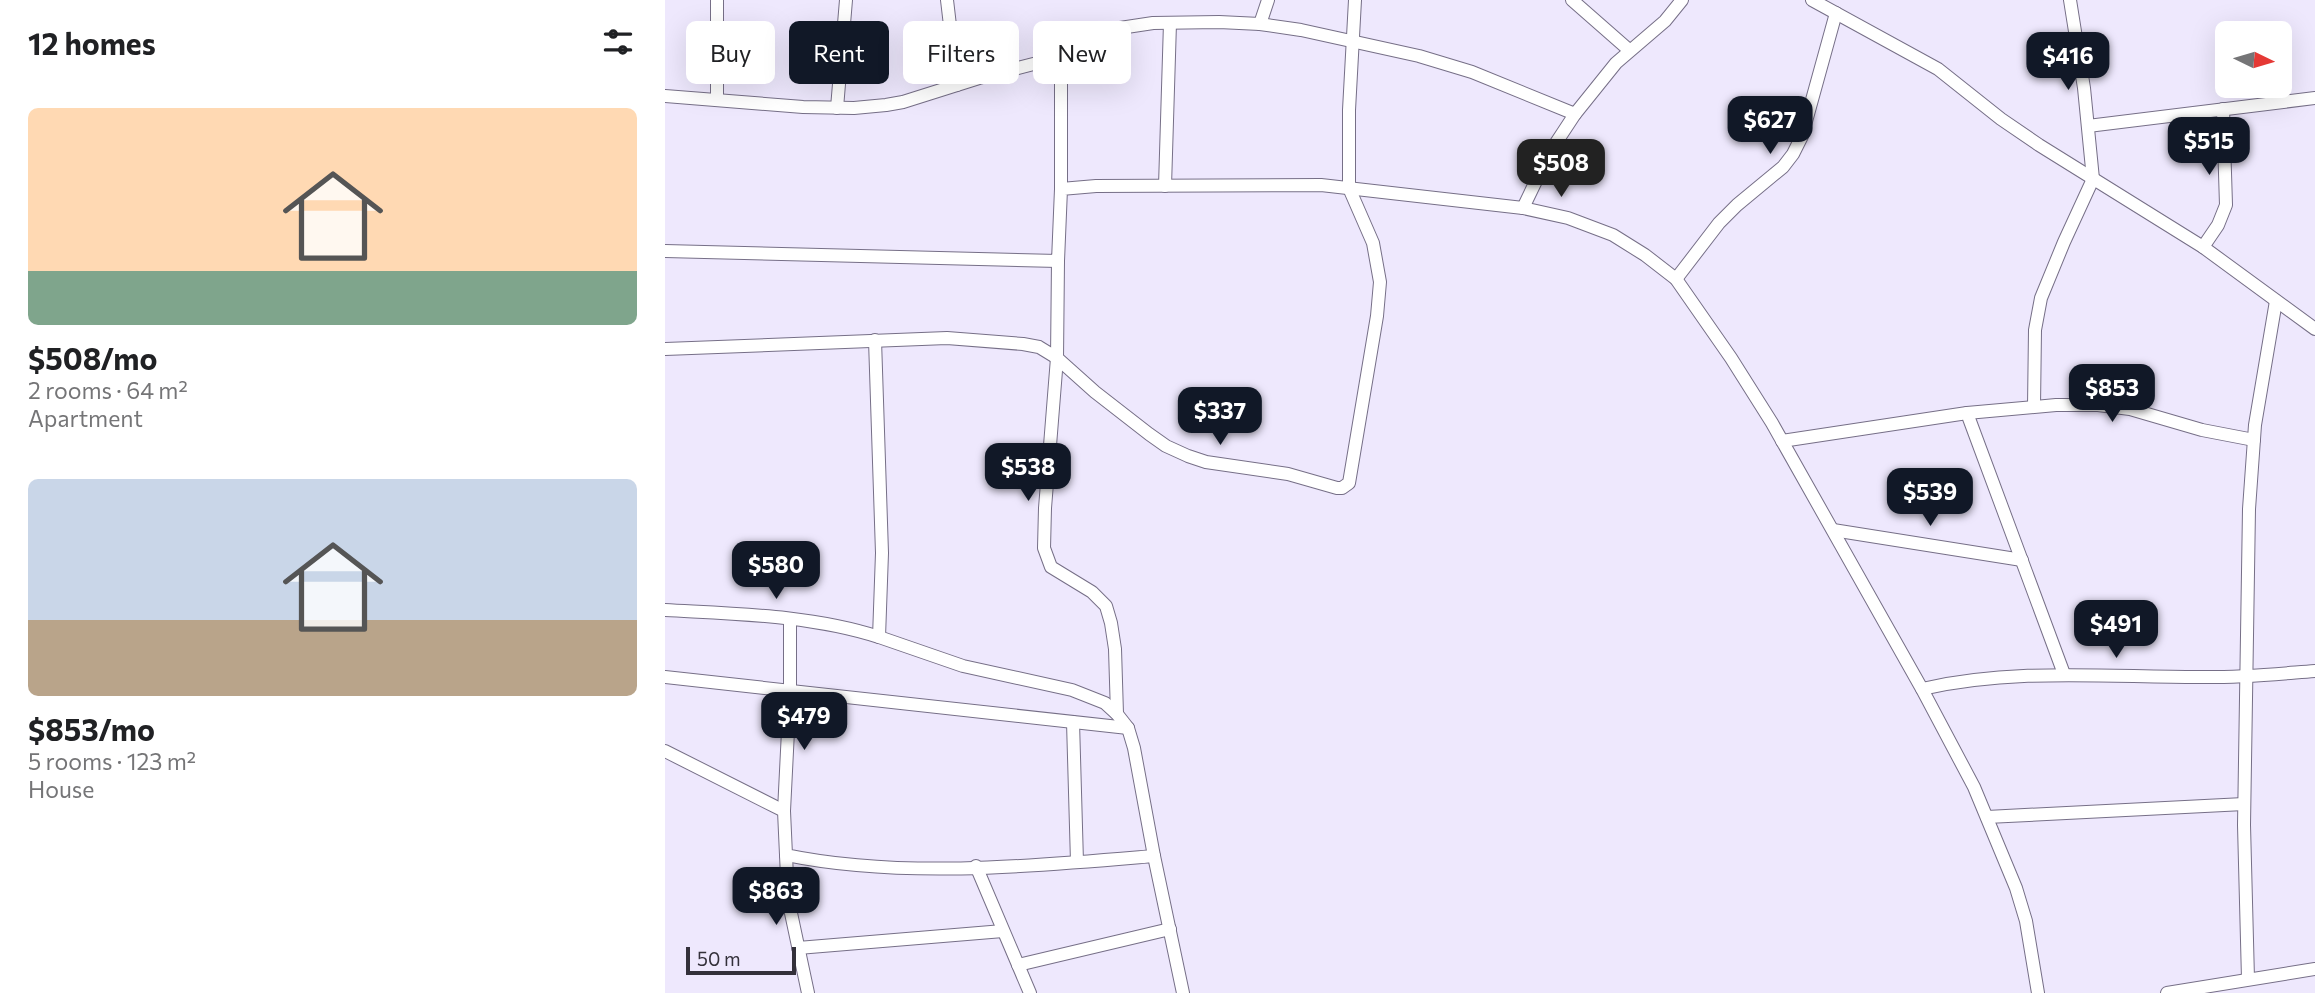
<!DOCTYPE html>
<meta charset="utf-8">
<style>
:root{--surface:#fff;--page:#f6f6f6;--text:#202124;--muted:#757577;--accent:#111827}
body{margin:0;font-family:Commissioner,sans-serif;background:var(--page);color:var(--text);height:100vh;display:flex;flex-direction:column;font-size:26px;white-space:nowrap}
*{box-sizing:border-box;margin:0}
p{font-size:23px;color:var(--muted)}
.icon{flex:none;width:38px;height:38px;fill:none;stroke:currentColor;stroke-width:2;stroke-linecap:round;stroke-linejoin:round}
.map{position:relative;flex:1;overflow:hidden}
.side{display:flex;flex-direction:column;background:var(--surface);width:665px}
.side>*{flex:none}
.guide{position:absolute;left:21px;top:21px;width:665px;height:63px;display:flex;gap:14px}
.needle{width:46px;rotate:95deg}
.controls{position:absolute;left:1550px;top:21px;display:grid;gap:14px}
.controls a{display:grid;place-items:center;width:77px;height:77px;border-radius:10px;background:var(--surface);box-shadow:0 7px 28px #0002;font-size:35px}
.scale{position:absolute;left:21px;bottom:18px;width:110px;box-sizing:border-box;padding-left:7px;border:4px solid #33303a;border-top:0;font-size:19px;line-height:24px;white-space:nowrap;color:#33303a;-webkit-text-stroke:5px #eee8fd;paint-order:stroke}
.price{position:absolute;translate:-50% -60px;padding:0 16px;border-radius:14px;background:var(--accent);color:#fff;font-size:23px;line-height:46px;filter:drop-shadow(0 2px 4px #0008)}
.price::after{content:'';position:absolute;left:50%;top:42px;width:21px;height:16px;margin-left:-10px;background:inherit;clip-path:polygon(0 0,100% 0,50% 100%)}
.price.active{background:#222;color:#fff}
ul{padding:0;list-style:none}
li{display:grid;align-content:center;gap:14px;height:371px;padding:0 28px}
li span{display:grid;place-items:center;height:217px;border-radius:10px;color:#555}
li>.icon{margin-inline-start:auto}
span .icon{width:126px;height:126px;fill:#fffc;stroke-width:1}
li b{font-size:30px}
h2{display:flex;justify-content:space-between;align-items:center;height:84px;padding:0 28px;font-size:30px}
.tag{padding:0 24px;border-radius:10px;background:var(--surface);box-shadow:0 7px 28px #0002;font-size:24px;line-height:63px}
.tag.active{background:var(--accent);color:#fff}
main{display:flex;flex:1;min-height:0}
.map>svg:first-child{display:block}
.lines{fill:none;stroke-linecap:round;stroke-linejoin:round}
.street-casing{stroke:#766f87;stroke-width:14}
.street{stroke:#fff;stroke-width:12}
</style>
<main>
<section class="side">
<h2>12 homes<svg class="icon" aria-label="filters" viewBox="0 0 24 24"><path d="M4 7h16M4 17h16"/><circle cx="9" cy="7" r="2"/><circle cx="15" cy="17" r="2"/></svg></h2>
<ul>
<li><span style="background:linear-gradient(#ffd9b3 75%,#7fa58c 0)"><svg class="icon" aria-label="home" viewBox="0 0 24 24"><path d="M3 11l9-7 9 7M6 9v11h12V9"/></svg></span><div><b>$508/mo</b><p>2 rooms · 64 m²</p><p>Apartment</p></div></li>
<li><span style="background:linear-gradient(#c9d6e8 65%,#b9a48a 0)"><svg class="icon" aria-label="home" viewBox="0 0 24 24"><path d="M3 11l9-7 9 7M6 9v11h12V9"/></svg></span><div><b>$853/mo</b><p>5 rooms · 123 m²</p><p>House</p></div></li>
</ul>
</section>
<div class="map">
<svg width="1650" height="993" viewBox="0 0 1650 993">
<rect width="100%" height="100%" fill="#eee8fd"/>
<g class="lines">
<defs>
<g id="street">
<path d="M282 0 292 85"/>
<path d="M907 0 964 50"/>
<path d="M1147 0 1273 69 1336 119 1374 145 1538 247 1650 329"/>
<path d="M595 24 603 0"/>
<path d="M0 96 138 107 189 108 221 105 238 102 314 78 384 60 430 35 455 28 488 23 554 22 595 24 636 30 754 56 807 72 910 114 951 63 1000 21 1017 0"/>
<path d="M52 100V0"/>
<path d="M172 108 181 0"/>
<path d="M1423 126 1650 98"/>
<path d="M500 186 505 23"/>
<path d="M396 189V55"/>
<path d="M858 208 885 152 910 114"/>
<path d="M1538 247 1553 225 1561 205 1558 109"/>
<path d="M0 251 393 261 396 189 431 186 656 185 858 208 903 218 948 235 980 255 1011 279 1066 358 1107 423 1257 689 1309 787 1351 888 1361 921 1373 993"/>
<path d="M393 261 392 358 380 508 379 548 386 567 427 592 441 606 446 623 450 649 452 714"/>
<path d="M1011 279 1054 223 1072 205 1118 167 1128 154 1137 136 1171 13"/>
<path d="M210 340 217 553 214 637 298 666 407 690 440 703 452 714 463 728 469 748 489 856 518 993"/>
<path d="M0 349 282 338 358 344 374 347 392 358 430 392 484 434 501 446 523 456 541 462 623 474 672 488H677L684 483 712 316 715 282 708 243 684 188V110L690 0"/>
<path d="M1369 406 1370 330 1376 298 1399 242 1428 179 1419 88 1405 0"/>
<path d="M1302 413 1391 405H1433L1465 409 1537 430 1589 440"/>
<path d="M1117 441 1302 413 1399 674"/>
<path d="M1168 530 1357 560"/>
<path d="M0 610C71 614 146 615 214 637"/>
<path d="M0 677 463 728"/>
<path d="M1257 689C1349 668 1440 677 1533 677 1572 678 1611 674 1650 671"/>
<path d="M408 722 412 862"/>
<path d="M0 751 119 811 121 855C236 879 371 866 489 856"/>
<path d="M119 811 125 691V619"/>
<path d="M1322 817 1579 804"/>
<path d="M121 855 123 899 143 993"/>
<path d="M311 866 365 993"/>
<path d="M133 948 338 931"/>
<path d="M353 965 505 929"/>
<path d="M1583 979 1579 825 1584 509 1590 425 1611 301"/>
<path d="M1502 993 1650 969"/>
</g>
</defs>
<use href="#street" class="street-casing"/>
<use href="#street" class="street"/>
</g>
</svg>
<div class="controls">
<a><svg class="needle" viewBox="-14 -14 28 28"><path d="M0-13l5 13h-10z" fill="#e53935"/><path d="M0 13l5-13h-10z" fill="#757577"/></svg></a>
</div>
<div class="scale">50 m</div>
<b class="price" style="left:1403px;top:92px">$416</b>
<b class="price" style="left:1105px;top:156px">$627</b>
<b class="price" style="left:1544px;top:177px">$515</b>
<b class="price active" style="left:896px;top:199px">$508</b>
<b class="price" style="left:1447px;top:424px">$853</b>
<b class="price" style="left:555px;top:447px">$337</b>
<b class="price" style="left:363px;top:503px">$538</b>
<b class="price" style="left:1265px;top:528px">$539</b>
<b class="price" style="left:111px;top:601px">$580</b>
<b class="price" style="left:1451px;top:660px">$491</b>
<b class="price" style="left:139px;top:752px">$479</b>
<b class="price" style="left:111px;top:927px">$863</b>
<div class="guide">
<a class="tag">Buy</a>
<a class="tag active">Rent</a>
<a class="tag">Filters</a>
<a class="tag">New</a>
</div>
</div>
</main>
